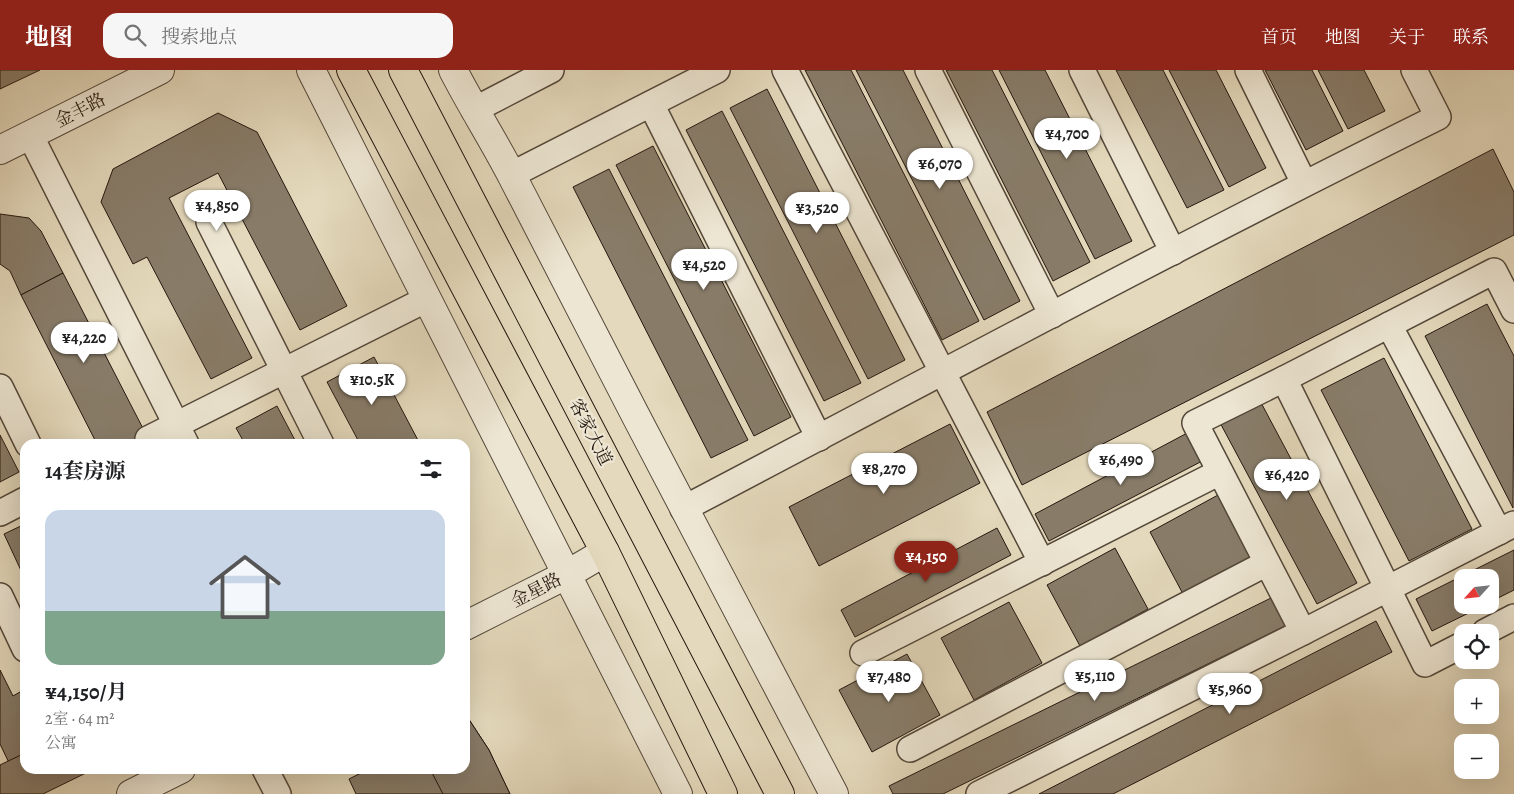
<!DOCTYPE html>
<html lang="zh">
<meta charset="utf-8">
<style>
:root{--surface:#fff;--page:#f6f6f6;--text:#202124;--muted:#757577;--accent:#8f2418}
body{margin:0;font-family:Alegreya,"Noto Serif SC",serif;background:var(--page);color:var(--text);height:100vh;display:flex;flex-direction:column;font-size:19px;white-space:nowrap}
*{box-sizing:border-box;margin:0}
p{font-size:16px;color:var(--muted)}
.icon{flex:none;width:28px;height:28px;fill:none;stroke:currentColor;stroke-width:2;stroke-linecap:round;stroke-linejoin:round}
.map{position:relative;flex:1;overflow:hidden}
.details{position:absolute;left:20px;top:369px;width:450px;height:335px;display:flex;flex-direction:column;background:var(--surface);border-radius:15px;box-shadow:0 5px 20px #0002}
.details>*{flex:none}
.needle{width:32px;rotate:243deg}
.buttons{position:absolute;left:1454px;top:499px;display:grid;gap:10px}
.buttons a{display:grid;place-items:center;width:45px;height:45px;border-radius:10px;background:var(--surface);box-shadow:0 5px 20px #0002;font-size:25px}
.price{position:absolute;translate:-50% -42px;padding:0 11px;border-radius:18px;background:#fff;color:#222;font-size:16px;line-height:32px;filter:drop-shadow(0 1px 2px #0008)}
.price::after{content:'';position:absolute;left:50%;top:30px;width:15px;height:11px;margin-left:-8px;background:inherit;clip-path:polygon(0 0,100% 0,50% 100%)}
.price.selected{background:var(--accent);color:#fff}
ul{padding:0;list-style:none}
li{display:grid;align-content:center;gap:10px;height:265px;padding:0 25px}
li span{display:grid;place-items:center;height:155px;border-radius:15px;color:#555}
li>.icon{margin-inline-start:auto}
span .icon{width:90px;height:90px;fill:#fffc;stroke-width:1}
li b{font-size:21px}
h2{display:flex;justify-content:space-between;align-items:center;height:60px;padding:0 25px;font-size:21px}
header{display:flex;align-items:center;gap:30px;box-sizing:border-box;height:70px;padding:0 25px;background:var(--accent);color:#fff}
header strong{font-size:24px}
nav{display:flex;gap:28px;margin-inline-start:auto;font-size:18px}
.search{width:350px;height:45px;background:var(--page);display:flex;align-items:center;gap:12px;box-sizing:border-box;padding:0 18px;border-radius:15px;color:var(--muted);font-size:19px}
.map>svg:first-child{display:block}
.building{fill:#887c69;stroke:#24170f}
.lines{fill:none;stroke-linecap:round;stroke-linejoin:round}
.minor-casing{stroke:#54483a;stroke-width:28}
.tertiary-casing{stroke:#54483a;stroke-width:30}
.primary-casing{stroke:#24170f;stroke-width:30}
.minor{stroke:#ede6d3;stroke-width:25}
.tertiary{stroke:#ede6d3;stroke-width:28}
.primary{stroke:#e4d9bc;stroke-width:28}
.labels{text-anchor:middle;stroke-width:4.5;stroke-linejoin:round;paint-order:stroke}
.street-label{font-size:18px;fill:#24170f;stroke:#ede6d3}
</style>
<header>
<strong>地图</strong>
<div class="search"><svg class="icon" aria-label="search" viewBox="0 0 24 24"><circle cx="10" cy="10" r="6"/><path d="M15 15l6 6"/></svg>搜索地点</div>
<nav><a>首页</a><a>地图</a><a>关于</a><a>联系</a></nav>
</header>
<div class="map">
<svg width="1514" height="724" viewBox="0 0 1514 724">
<rect width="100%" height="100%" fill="#e4d9bc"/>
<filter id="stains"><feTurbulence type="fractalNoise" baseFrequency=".004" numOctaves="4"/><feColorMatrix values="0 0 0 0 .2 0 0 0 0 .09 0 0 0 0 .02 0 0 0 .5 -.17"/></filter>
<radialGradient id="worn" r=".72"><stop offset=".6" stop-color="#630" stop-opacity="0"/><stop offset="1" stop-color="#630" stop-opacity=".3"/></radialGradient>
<g class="building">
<path d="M0 0H40L0 19Z"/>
<path d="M805 0H851L979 251 942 270Z"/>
<path d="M856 0H903L1020 231 984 250Z"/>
<path d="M946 0H992L1090 192 1053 211Z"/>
<path d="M999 0H1045L1132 171 1095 189Z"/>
<path d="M1116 0H1163L1224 120 1187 138Z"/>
<path d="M1169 0H1216L1266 98 1229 117Z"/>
<path d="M1265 0H1312L1343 61 1306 80Z"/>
<path d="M1318 0H1364L1385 41 1348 59Z"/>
<path d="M767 19 905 290 868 309 730 38Z"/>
<path d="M722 41 861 313 824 331 686 60Z"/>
<path d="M218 43 257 62 347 236 300 260 218 103 169 128 252 288 211 309 147 187 133 194 101 132 113 99Z"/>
<path d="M653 76 791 347 754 366 616 95Z"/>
<path d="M1493 79 1514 122V165L1022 415 987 342Z"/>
<path d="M609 99 748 370 711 388 573 117Z"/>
<path d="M0 144 29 148 41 161 63 203 21 225 10 201 0 194Z"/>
<path d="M63 203 151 374H97L21 225Z"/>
<path d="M1487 234 1514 286 1513 438 1425 266Z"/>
<path d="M374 287 420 374H360L327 312Z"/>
<path d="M1384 288 1472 459 1409 491 1321 320Z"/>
<path d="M1258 327 1357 513 1317 534 1218 349Z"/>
<path d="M277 336 297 374H245L236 358Z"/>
<path d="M950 354 980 413 819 496 789 437Z"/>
<path d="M1191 361 1206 389 1049 471 1035 444Z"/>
<path d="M0 365 19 402 0 412Z"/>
<path d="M1218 425 1251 487 1183 524 1150 462Z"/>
<path d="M25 454V509L4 464Z"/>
<path d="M997 458 1011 485 855 567 841 540Z"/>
<path d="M1115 478 1148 539 1080 576 1047 515Z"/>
<path d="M1514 480V520L1490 532V508H1462V535H1485L1432 561 1416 529Z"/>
<path d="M1273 527 1287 555 943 724H893L889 716Z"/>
<path d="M1009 532 1042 593 974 630 941 568Z"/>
<path d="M1376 551 1392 582 1113 724H1039Z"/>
<path d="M907 584 940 645 872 682 839 620Z"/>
<path d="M0 600 13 626 20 622 25 632V699H57L63 710 33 724H24L0 674Z"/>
<path d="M468 648 489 680 510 724H356L349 709 369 699H465V650Z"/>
<path d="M468 648 489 680 510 724H443L430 699H465V650Z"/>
<path d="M25 683V699H94L43 724H0V695Z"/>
</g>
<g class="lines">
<defs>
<g id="minor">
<path d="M785 0 1042 493"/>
<path d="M928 0 1052 245"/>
<path d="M1082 0 1173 182"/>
<path d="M1248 0 1304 113"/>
<path d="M651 34 819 368"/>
<path d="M474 40 551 0"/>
<path d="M30 65 186 374"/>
<path d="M511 105 717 0"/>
<path d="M209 152 321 374"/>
<path d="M1389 255 1499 462"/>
<path d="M1284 309 1425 594 1462 575"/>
<path d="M0 317 28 374"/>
<path d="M148 369 427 229"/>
<path d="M683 439C934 307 1184 173 1438 47L1414 0"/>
<path d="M0 443 25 430"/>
<path d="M0 526 25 579"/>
<path d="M1303 562 1195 353 1284 309 1494 201 1514 240"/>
<path d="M1485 562 1514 547"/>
<path d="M863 583 1220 402"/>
<path d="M910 679 1267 493"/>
<path d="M265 699 278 724"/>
<path d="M979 724 1303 562 1514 454"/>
</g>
<g id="tertiary">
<path d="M311 0 678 724"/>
<path d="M453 0C472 37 494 71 513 108 619 314 725 519 834 724"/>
<path d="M0 80 160 0"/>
<path d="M465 556 566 505 605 482"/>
<path d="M131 724 181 699"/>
</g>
<g id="primary">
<path d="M351 0 605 482 723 724"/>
<path d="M403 0 780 724"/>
</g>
</defs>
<use href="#minor" class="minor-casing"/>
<use href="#tertiary" class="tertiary-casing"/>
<use href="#primary" class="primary-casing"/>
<use href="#minor" class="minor"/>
<use href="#tertiary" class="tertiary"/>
<use href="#primary" class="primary"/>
</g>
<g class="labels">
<g class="street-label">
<text transform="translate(80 40) rotate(-27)" y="6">金丰路</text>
<text transform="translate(591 362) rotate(63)" y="6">客家大道</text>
<text transform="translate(536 520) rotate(-27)" y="6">金星路</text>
</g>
</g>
<rect width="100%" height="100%" filter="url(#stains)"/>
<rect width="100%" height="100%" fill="url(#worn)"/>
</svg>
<div class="buttons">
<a><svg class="needle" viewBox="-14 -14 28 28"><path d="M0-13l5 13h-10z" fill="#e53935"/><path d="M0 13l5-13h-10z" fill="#757577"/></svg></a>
<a><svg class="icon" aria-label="locate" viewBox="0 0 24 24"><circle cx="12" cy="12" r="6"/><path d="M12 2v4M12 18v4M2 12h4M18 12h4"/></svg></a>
<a>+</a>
<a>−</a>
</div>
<b class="price" style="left:1067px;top:90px">¥4,700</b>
<b class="price" style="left:940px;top:120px">¥6,070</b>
<b class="price" style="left:217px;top:162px">¥4,850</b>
<b class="price" style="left:817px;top:164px">¥3,520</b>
<b class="price" style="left:704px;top:221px">¥4,520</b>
<b class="price" style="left:84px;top:294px">¥4,220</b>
<b class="price" style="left:372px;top:336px">¥10.5K</b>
<b class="price" style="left:1121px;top:416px">¥6,490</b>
<b class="price" style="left:884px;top:425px">¥8,270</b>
<b class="price" style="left:1287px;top:431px">¥6,420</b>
<b class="price selected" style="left:926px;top:513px">¥4,150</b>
<b class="price" style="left:1095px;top:632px">¥5,110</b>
<b class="price" style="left:889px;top:633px">¥7,480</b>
<b class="price" style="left:1230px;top:645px">¥5,960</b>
<section class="details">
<h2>14套房源<svg class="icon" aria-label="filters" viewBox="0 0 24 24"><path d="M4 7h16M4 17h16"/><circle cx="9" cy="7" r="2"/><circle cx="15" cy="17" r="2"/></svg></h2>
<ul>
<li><span style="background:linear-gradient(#c9d6e8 65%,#7fa58c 0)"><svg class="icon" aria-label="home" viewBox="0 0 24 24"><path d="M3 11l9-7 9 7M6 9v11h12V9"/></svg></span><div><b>¥4,150/月</b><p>2室 · 64 m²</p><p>公寓</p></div></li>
</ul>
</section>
</div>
